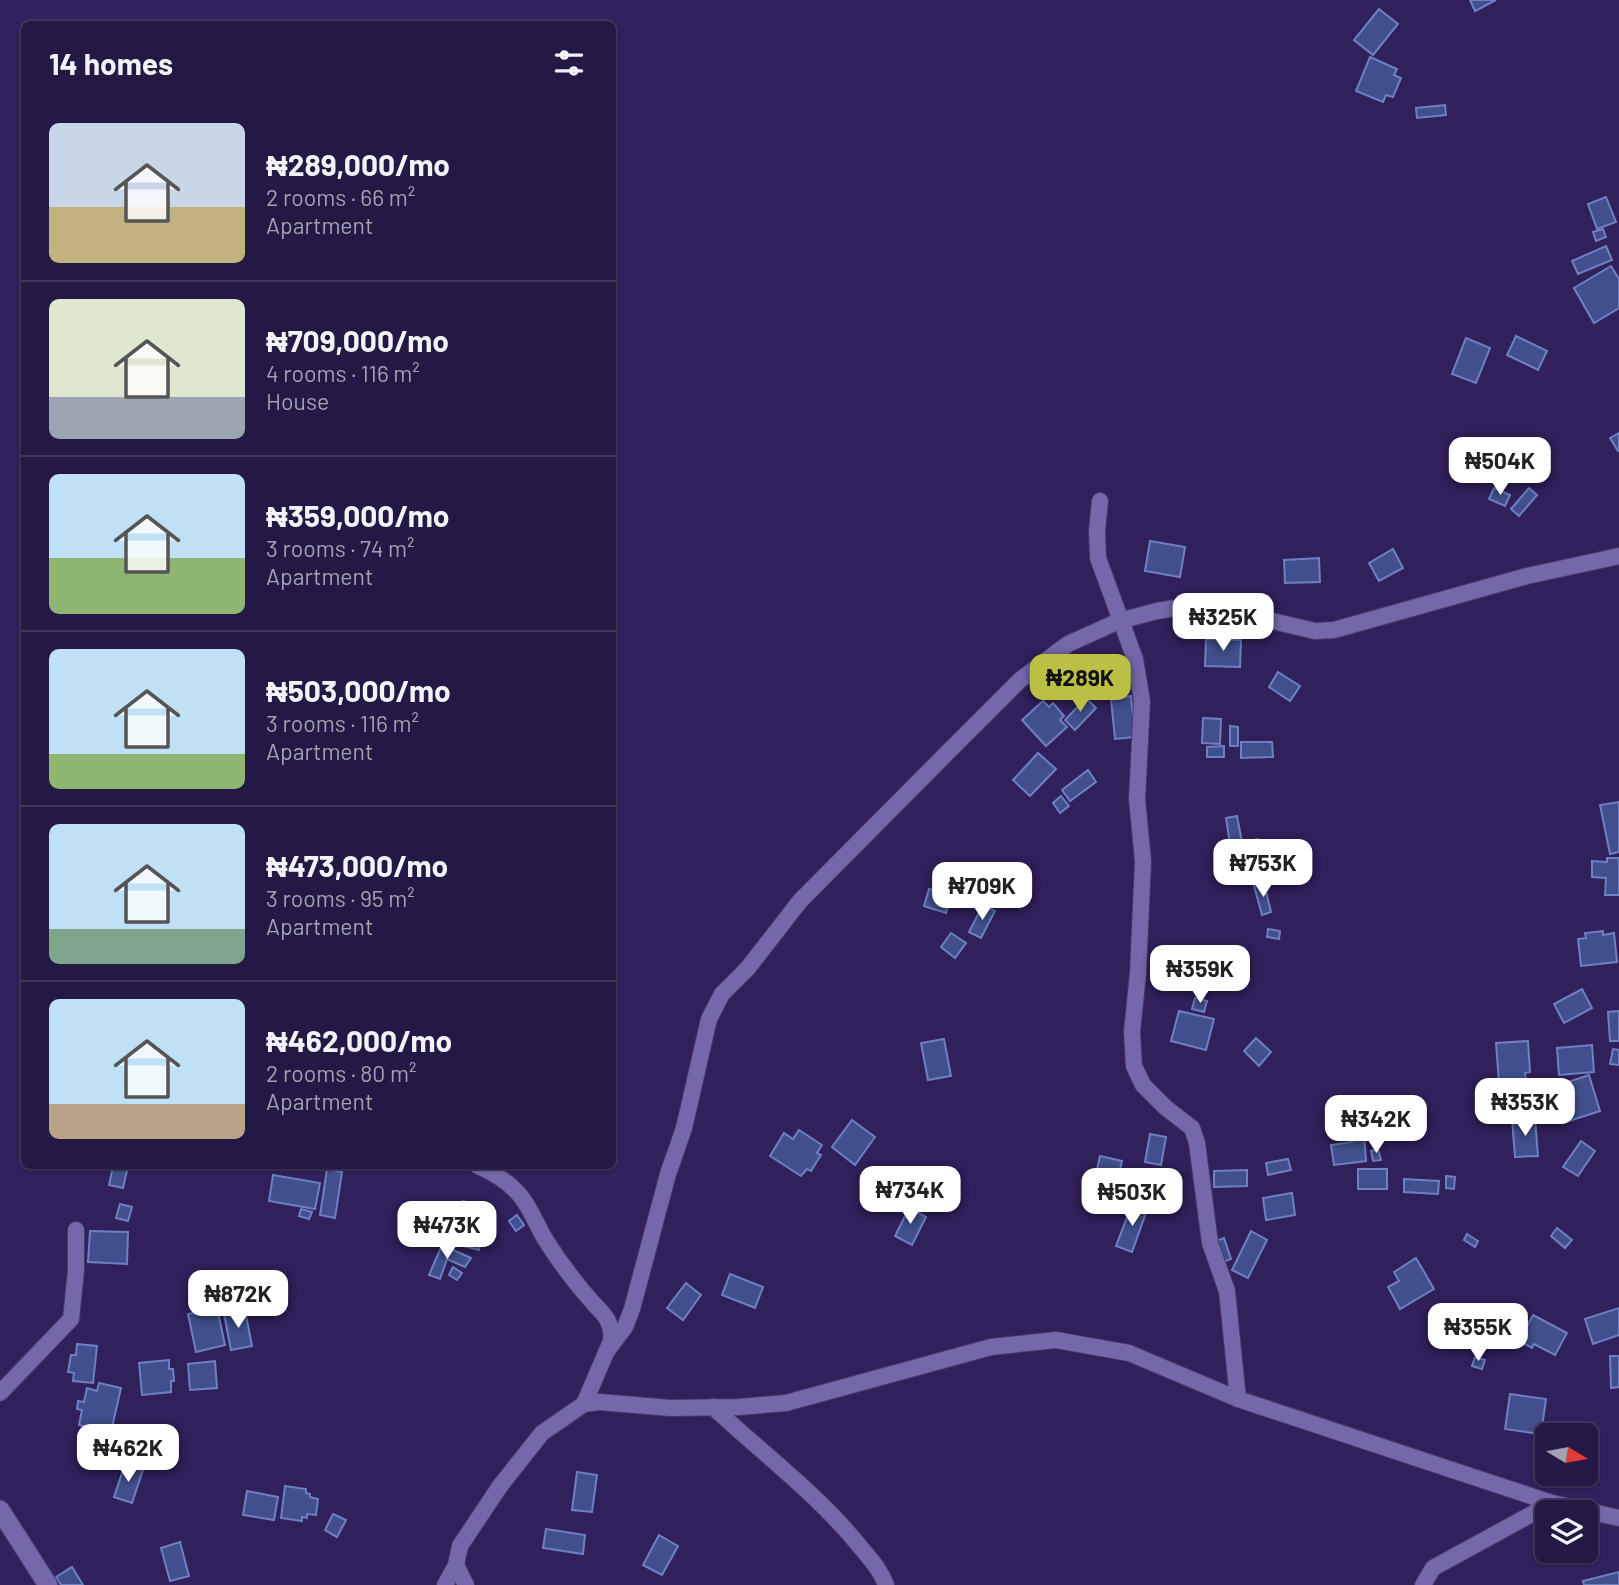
<!DOCTYPE html>
<meta charset="utf-8">
<style>
:root{--surface:#241844;--page:#30254f;--text:#f1f3f6;--muted:#a3a0b2;--line:#41375d;--accent:#bbc045}
body{margin:0;font-family:Barlow,sans-serif;background:var(--page);color:var(--text);height:100vh;display:flex;flex-direction:column;font-size:26px;white-space:nowrap}
*{box-sizing:border-box;margin:0}
p{font-size:23px;color:var(--muted)}
.icon{flex:none;width:38px;height:38px;fill:none;stroke:currentColor;stroke-width:2;stroke-linecap:round;stroke-linejoin:round}
.map{position:relative;flex:1;overflow:hidden}
.sheet{position:absolute;left:21px;top:21px;width:595px;height:1148px;display:flex;flex-direction:column;background:var(--surface);border-radius:10px;box-shadow:0 2px 5px #0004,0 0 0 2px var(--line)}
.sheet>*{flex:none}
.needle{width:46px;rotate:100deg}
.buttons{position:absolute;left:1535px;top:1423px;display:grid;gap:14px}
.buttons a{display:grid;place-items:center;width:63px;height:63px;border-radius:10px;background:var(--surface);box-shadow:0 2px 5px #0004,0 0 0 2px var(--line);font-size:35px}
.price{position:absolute;translate:-50% -60px;padding:0 16px;border-radius:14px;background:#fff;color:#222;font-size:23px;line-height:46px;filter:drop-shadow(0 2px 4px #0008)}
.price::after{content:'';position:absolute;left:50%;top:42px;width:21px;height:16px;margin-left:-10px;background:inherit;clip-path:polygon(0 0,100% 0,50% 100%)}
.price.selected{background:var(--accent);color:#111}
ul{padding:0;list-style:none}
li{display:flex;align-items:center;gap:21px;height:175px;padding:0 28px}
li+li{border-top:2px solid var(--line)}
li span{display:grid;place-items:center;flex:none;width:196px;height:140px;border-radius:10px;color:#555}
li>.icon{margin-inline-start:auto}
span .icon{width:84px;height:84px;fill:#fffc;stroke-width:1}
li b{font-size:30px}
h2{display:flex;justify-content:space-between;align-items:center;height:84px;padding:0 28px;font-size:30px}
.map>svg:first-child{display:block}
.building{fill:#41508d;stroke:#6f80c2;stroke-width:2}
.lines{fill:none;stroke-linecap:round;stroke-linejoin:round}
.minor-casing{stroke:#483769;stroke-width:18}
.tertiary-casing{stroke:#483769;stroke-width:21}
.minor{stroke:#7568aa;stroke-width:16}
.tertiary{stroke:#7568aa;stroke-width:19}
</style>
<div class="map">
<svg width="1619" height="1585" viewBox="0 0 1619 1585">
<rect width="100%" height="100%" fill="#30205b"/>
<g class="building">
<path d="M1470 0H1496L1475 11Z"/>
<path d="M1379 9 1398 24 1373 55 1354 40Z"/>
<path d="M1370 57 1397 69 1394 75 1401 78 1393 97 1386 95 1383 102 1356 91Z"/>
<path d="M1445 105 1446 115 1417 118 1416 108Z"/>
<path d="M1606 197 1616 222 1597 229 1588 204Z"/>
<path d="M1603 229 1606 237 1596 241 1593 232Z"/>
<path d="M1606 246 1612 260 1578 274 1572 261Z"/>
<path d="M1611 266 1619 279V308L1594 323 1574 288Z"/>
<path d="M1516 336 1547 351 1538 370 1507 355Z"/>
<path d="M1466 338 1490 348 1476 383 1452 374Z"/>
<path d="M1619 433V450L1618 451 1610 438Z"/>
<path d="M1494 488 1510 495 1505 506 1489 499Z"/>
<path d="M1529 488 1537 495 1519 516 1511 509Z"/>
<path d="M1150 541 1185 547 1180 577 1145 571Z"/>
<path d="M1393 549 1403 568 1379 581 1369 563Z"/>
<path d="M1319 558 1320 582 1285 583 1284 560Z"/>
<path d="M1206 639 1241 640 1240 667 1205 666Z"/>
<path d="M1278 672 1300 686 1290 701 1269 687Z"/>
<path d="M1131 696 1135 737 1115 739 1111 699Z"/>
<path d="M1086 698 1096 708 1075 730 1065 720Z"/>
<path d="M1043 701 1049 707 1053 703 1064 716 1060 720 1067 727 1046 746 1022 720Z"/>
<path d="M1203 718 1221 719 1220 744 1202 743Z"/>
<path d="M1230 726 1238 727V746H1230Z"/>
<path d="M1241 742H1272L1273 757 1241 758Z"/>
<path d="M1224 746V757H1207V747Z"/>
<path d="M1038 753 1056 769 1030 796 1013 780Z"/>
<path d="M1088 770 1096 782 1070 801 1062 790Z"/>
<path d="M1061 796 1069 806 1060 813 1053 803Z"/>
<path d="M1619 802V852L1610 854 1600 805Z"/>
<path d="M1237 816 1242 842 1230 844 1226 818Z"/>
<path d="M1257 839 1266 873 1236 882 1226 847Z"/>
<path d="M1607 858H1619V895H1605L1606 878 1592 877V861L1607 862Z"/>
<path d="M1264 883 1271 912 1262 915 1254 886Z"/>
<path d="M929 889 943 893 949 901 946 913 924 906Z"/>
<path d="M983 905 995 911 981 938 969 932Z"/>
<path d="M1268 929 1280 931 1279 939 1267 937Z"/>
<path d="M1603 931V935L1614 933 1617 962 1581 966 1578 939 1586 938 1585 933Z"/>
<path d="M951 933 966 943 955 958 941 947Z"/>
<path d="M1582 989 1592 1008 1564 1023 1554 1004Z"/>
<path d="M1195 998 1207 1001 1204 1012 1192 1009Z"/>
<path d="M1179 1011 1214 1019 1206 1050 1171 1041Z"/>
<path d="M1619 1011V1041H1610L1608 1012Z"/>
<path d="M1256 1038 1271 1052 1259 1066 1244 1051Z"/>
<path d="M944 1039 951 1076 928 1080 921 1043Z"/>
<path d="M1528 1041 1530 1072 1525 1073 1527 1094 1500 1096 1496 1043Z"/>
<path d="M1592 1045 1594 1072 1559 1075 1557 1048Z"/>
<path d="M1613 1049 1619 1050V1065L1610 1064Z"/>
<path d="M1589 1075 1600 1111 1563 1123 1562 1119 1551 1122 1541 1091Z"/>
<path d="M1535 1118 1538 1156 1515 1157 1512 1119Z"/>
<path d="M852 1120 875 1137 855 1165 832 1147Z"/>
<path d="M799 1130 822 1145 817 1153 821 1155 811 1171 807 1169 801 1176 770 1156 784 1133 793 1139Z"/>
<path d="M1364 1132 1366 1161 1334 1165 1331 1145 1352 1142V1133Z"/>
<path d="M1150 1134 1166 1137 1161 1165 1145 1162Z"/>
<path d="M1581 1141 1595 1151 1578 1176 1563 1167Z"/>
<path d="M1378 1149 1381 1160 1373 1161 1371 1151Z"/>
<path d="M1100 1156 1122 1161 1113 1197 1092 1192Z"/>
<path d="M1288 1159 1291 1170 1268 1175 1266 1163Z"/>
<path d="M113 1166H128L123 1188 109 1185Z"/>
<path d="M327 1169 342 1172 335 1218 320 1215Z"/>
<rect x="1358" y="1169" width="29" height="20"/>
<path d="M1247 1170V1186L1214 1187V1171Z"/>
<path d="M273 1175 320 1183 315 1209 269 1201Z"/>
<path d="M1446 1176 1455 1177 1454 1189 1446 1188Z"/>
<path d="M1404 1179 1439 1181 1438 1194 1404 1192Z"/>
<path d="M1292 1193 1295 1215 1266 1220 1263 1198Z"/>
<path d="M463 1201 490 1209 487 1222 493 1224 488 1243 481 1241 479 1250 452 1243Z"/>
<path d="M120 1204 132 1207 128 1221 116 1218Z"/>
<path d="M1132 1204 1147 1210 1132 1252 1116 1246Z"/>
<path d="M909 1208 926 1217 912 1245 895 1236Z"/>
<path d="M301 1209 312 1212 309 1219 299 1216Z"/>
<path d="M517 1215 524 1225 516 1231 509 1221Z"/>
<path d="M1557 1228 1572 1240 1565 1248 1551 1236Z"/>
<path d="M90 1231 128 1232 127 1264 88 1262Z"/>
<path d="M1251 1231 1267 1240 1248 1278 1232 1270Z"/>
<path d="M1467 1234 1478 1241 1475 1247 1464 1240Z"/>
<path d="M1224 1238 1231 1259 1218 1264 1210 1243Z"/>
<path d="M442 1245 471 1258 465 1267 447 1259 440 1279 429 1275Z"/>
<path d="M1416 1258 1434 1289 1400 1309 1388 1287 1399 1281 1394 1272Z"/>
<path d="M453 1267 462 1273 457 1280 449 1275Z"/>
<path d="M730 1274 763 1287 755 1308 722 1295Z"/>
<path d="M686 1283 701 1295 683 1320 667 1308Z"/>
<path d="M217 1308 225 1345 196 1352 188 1314Z"/>
<path d="M1619 1308V1335L1593 1344 1585 1319Z"/>
<path d="M1514 1309 1527 1313 1522 1330 1509 1326Z"/>
<path d="M245 1310 252 1346 231 1350 224 1314Z"/>
<path d="M1480 1312 1501 1319 1492 1347 1471 1340Z"/>
<path d="M1533 1315 1567 1333 1555 1355 1534 1344 1532 1348 1519 1341Z"/>
<path d="M1450 1326 1460 1329 1458 1338 1448 1336Z"/>
<path d="M77 1344 97 1346 93 1383 73 1381 74 1373 68 1372 71 1355H76Z"/>
<path d="M1610 1356H1619V1387L1611 1388Z"/>
<path d="M1475 1357 1485 1360 1482 1369 1472 1366Z"/>
<path d="M169 1360V1369H173L174 1381H171V1392L142 1395 139 1363Z"/>
<path d="M215 1361 217 1388 190 1390 188 1364Z"/>
<path d="M99 1383 121 1388 111 1432 79 1425 82 1410 77 1409 78 1401 84 1402 87 1388 97 1391Z"/>
<path d="M1510 1394 1546 1399 1541 1434 1505 1429Z"/>
<path d="M125 1464 143 1470 132 1503 114 1497Z"/>
<path d="M577 1472 597 1475 592 1512 572 1510Z"/>
<path d="M285 1486 306 1489V1493L310 1494V1497L318 1499 316 1515 307 1514V1518L302 1517V1521L281 1518Z"/>
<path d="M247 1491 278 1497 274 1520 243 1515Z"/>
<path d="M333 1514 346 1520 337 1537 325 1530Z"/>
<path d="M546 1529 585 1535 583 1554 543 1548Z"/>
<path d="M659 1535 678 1546 662 1575 643 1565Z"/>
<path d="M180 1542 189 1576 170 1581 161 1548Z"/>
<path d="M72 1567 83 1585H61L56 1577Z"/>
<path d="M1619 1572V1585H1584L1583 1581Z"/>
</g>
<g class="lines">
<defs>
<g id="minor">
<path d="M1100 501 1097 531 1098 558 1135 659 1142 701 1137 799 1143 861 1138 973 1132 1032 1134 1066 1143 1085 1165 1107 1192 1128 1197 1143 1210 1243 1227 1291 1238 1399"/>
<path d="M478 1166C492 1172 507 1181 518 1193 530 1206 536 1224 545 1239 560 1263 576 1284 594 1304 606 1316 613 1324 611 1341L584 1404"/>
<path d="M607 1351 625 1327 632 1309 668 1174 684 1128 709 1019 722 994 748 968 800 901 952 748 1020 680 1068 644 1119 621 1157 611 1199 604 1315 631 1334 630 1527 576 1619 556"/>
<path d="M0 1393 71 1319 76 1270V1230"/>
<path d="M713 1407C763 1454 819 1495 862 1549 872 1561 881 1571 886 1585"/>
<path d="M456 1565 466 1585"/>
<path d="M445 1585 456 1565 460 1546 500 1486 542 1433 584 1404 599 1402 670 1408 739 1407 786 1403 991 1347 1056 1340 1129 1353 1238 1399 1552 1503 1619 1518"/>
<path d="M1423 1585 1433 1568 1552 1503"/>
</g>
<path id="tertiary" d="M0 1510 48 1585"/>
</defs>
<use href="#minor" class="minor-casing"/>
<use href="#tertiary" class="tertiary-casing"/>
<use href="#minor" class="minor"/>
<use href="#tertiary" class="tertiary"/>
</g>
</svg>
<div class="buttons">
<a><svg class="needle" viewBox="-14 -14 28 28"><path d="M0-13l5 13h-10z" fill="#e53935"/><path d="M0 13l5-13h-10z" fill="#a3a0b2"/></svg></a>
<a><svg class="icon" aria-label="layers" viewBox="0 0 24 24"><path d="M12 4l9 5-9 5-9-5zM3 14l9 5 9-5"/></svg></a>
</div>
<b class="price" style="left:1500px;top:497px">₦504K</b>
<b class="price" style="left:1223px;top:653px">₦325K</b>
<b class="price selected" style="left:1080px;top:714px">₦289K</b>
<b class="price" style="left:1263px;top:899px">₦753K</b>
<b class="price" style="left:982px;top:922px">₦709K</b>
<b class="price" style="left:1200px;top:1005px">₦359K</b>
<b class="price" style="left:1525px;top:1138px">₦353K</b>
<b class="price" style="left:1376px;top:1155px">₦342K</b>
<b class="price" style="left:910px;top:1226px">₦734K</b>
<b class="price" style="left:1132px;top:1228px">₦503K</b>
<b class="price" style="left:447px;top:1261px">₦473K</b>
<b class="price" style="left:238px;top:1330px">₦872K</b>
<b class="price" style="left:1478px;top:1363px">₦355K</b>
<b class="price" style="left:128px;top:1484px">₦462K</b>
<section class="sheet">
<h2>14 homes<svg class="icon" aria-label="filters" viewBox="0 0 24 24"><path d="M4 7h16M4 17h16"/><circle cx="9" cy="7" r="2"/><circle cx="15" cy="17" r="2"/></svg></h2>
<ul>
<li><span style="background:linear-gradient(#c9d6e8 60%,#c2b280 0)"><svg class="icon" aria-label="home" viewBox="0 0 24 24"><path d="M3 11l9-7 9 7M6 9v11h12V9"/></svg></span><div><b>₦289,000/mo</b><p>2 rooms · 66 m²</p><p>Apartment</p></div></li>
<li><span style="background:linear-gradient(#dfe7d0 70%,#9aa5b1 0)"><svg class="icon" aria-label="home" viewBox="0 0 24 24"><path d="M3 11l9-7 9 7M6 9v11h12V9"/></svg></span><div><b>₦709,000/mo</b><p>4 rooms · 116 m²</p><p>House</p></div></li>
<li><span style="background:linear-gradient(#bfe0f5 60%,#8fb573 0)"><svg class="icon" aria-label="home" viewBox="0 0 24 24"><path d="M3 11l9-7 9 7M6 9v11h12V9"/></svg></span><div><b>₦359,000/mo</b><p>3 rooms · 74 m²</p><p>Apartment</p></div></li>
<li><span style="background:linear-gradient(#bfe0f5 75%,#8fb573 0)"><svg class="icon" aria-label="home" viewBox="0 0 24 24"><path d="M3 11l9-7 9 7M6 9v11h12V9"/></svg></span><div><b>₦503,000/mo</b><p>3 rooms · 116 m²</p><p>Apartment</p></div></li>
<li><span style="background:linear-gradient(#bfe0f5 75%,#7fa58c 0)"><svg class="icon" aria-label="home" viewBox="0 0 24 24"><path d="M3 11l9-7 9 7M6 9v11h12V9"/></svg></span><div><b>₦473,000/mo</b><p>3 rooms · 95 m²</p><p>Apartment</p></div></li>
<li><span style="background:linear-gradient(#bfe0f5 75%,#b9a48a 0)"><svg class="icon" aria-label="home" viewBox="0 0 24 24"><path d="M3 11l9-7 9 7M6 9v11h12V9"/></svg></span><div><b>₦462,000/mo</b><p>2 rooms · 80 m²</p><p>Apartment</p></div></li>
</ul>
</section>
</div>
